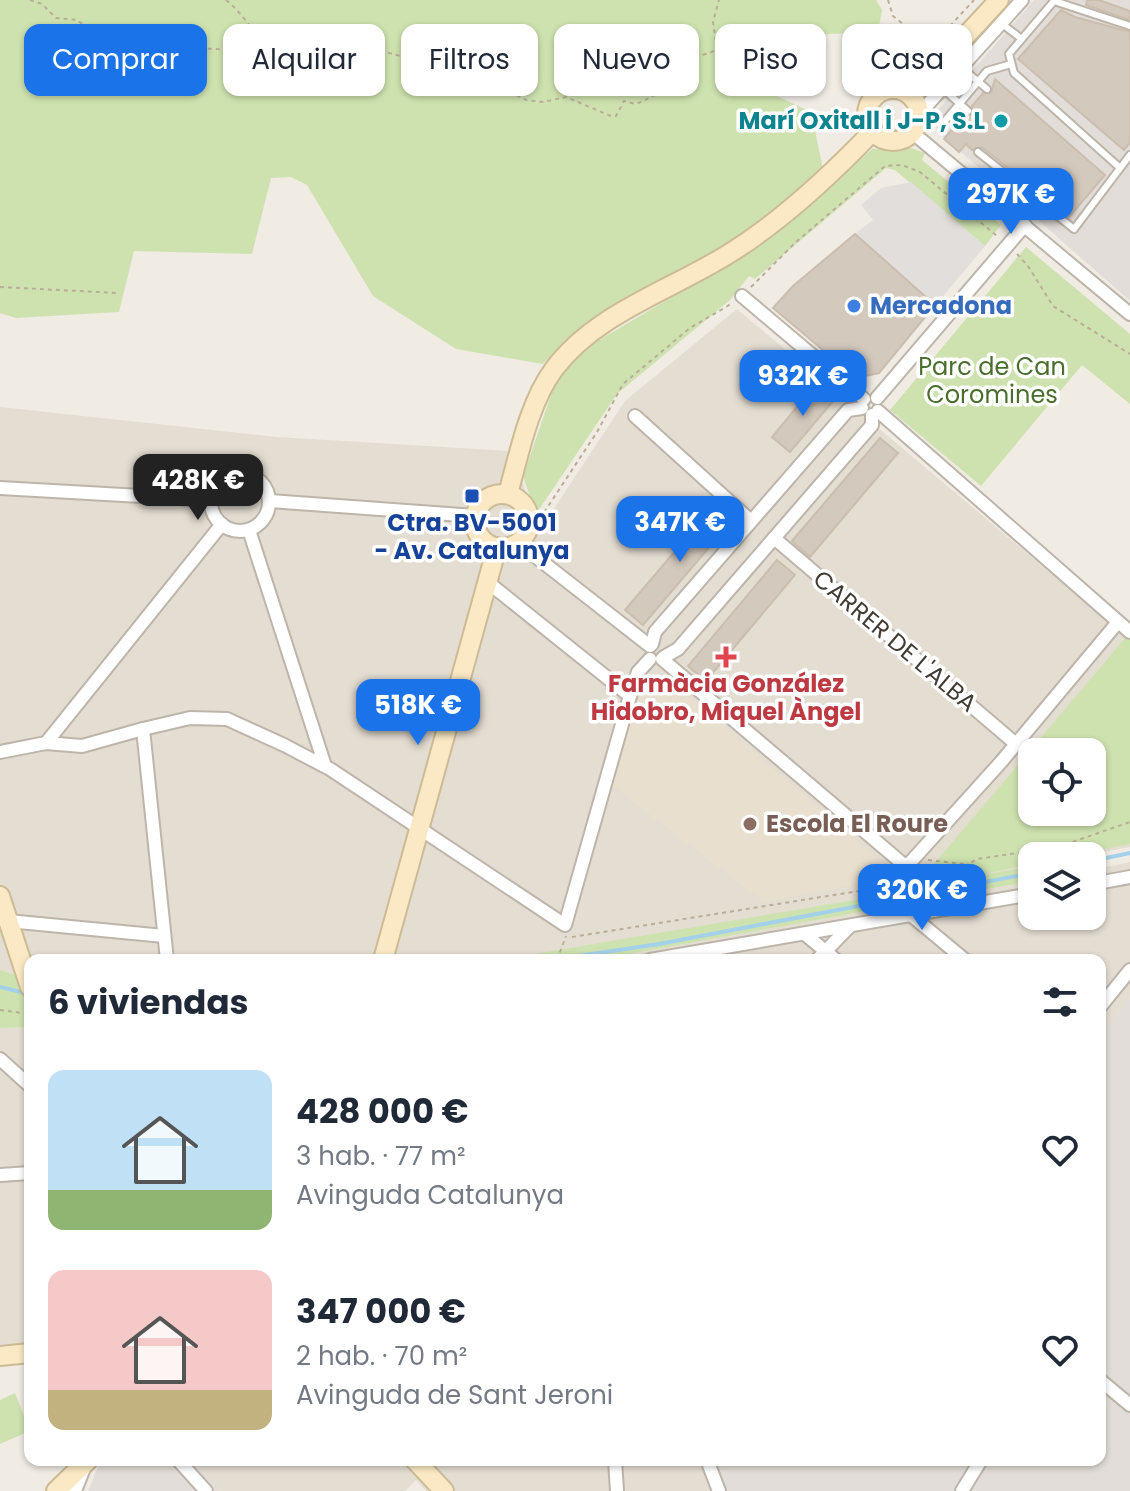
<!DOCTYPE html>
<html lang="es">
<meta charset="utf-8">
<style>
:root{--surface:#fff;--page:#f6f6f7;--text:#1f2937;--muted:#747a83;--accent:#1a73e8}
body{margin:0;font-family:Poppins,sans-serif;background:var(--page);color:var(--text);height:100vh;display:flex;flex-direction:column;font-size:30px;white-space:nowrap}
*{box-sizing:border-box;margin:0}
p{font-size:26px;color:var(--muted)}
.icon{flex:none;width:44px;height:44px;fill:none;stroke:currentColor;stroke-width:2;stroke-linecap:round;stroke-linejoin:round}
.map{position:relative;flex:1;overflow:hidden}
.details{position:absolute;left:24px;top:954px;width:1082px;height:512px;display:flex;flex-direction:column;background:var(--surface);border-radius:16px;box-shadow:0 2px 6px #0004}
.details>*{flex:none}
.banner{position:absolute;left:24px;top:24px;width:1082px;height:72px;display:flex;gap:16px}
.tools{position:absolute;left:1018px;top:738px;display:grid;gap:16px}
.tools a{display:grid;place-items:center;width:88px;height:88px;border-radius:16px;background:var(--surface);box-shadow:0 2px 6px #0004;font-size:40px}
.price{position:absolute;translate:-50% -68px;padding:0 18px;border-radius:16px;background:var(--accent);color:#fff;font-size:26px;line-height:52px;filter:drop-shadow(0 2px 4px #0008)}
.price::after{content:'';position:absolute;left:50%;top:48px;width:24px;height:18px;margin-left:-12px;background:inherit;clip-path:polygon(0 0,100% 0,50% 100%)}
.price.selected{background:#222;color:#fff}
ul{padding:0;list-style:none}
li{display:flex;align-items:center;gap:24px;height:200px;padding:0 24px}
li span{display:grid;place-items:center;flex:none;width:224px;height:160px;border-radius:16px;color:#555}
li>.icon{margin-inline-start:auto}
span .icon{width:96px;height:96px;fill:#fffc;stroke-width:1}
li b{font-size:34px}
h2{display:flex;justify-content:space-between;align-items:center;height:96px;padding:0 24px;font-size:34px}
.tag{padding:0 28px;border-radius:16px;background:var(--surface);box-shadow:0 2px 6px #0004;font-size:28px;line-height:72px}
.tag.selected{background:var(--accent);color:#fff}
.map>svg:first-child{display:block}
.residential{fill:#e4ddd2;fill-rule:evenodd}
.industrial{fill:#e2ddd8}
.education{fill:#e8dfce}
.green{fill:#cee2af;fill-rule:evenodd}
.parking{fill:#e1dedb}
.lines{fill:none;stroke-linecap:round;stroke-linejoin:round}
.stream{stroke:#a3d1e9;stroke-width:4}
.building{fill:#d4c9bd;stroke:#cbbeae;stroke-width:2}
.lane-casing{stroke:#bdb5aa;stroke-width:10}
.street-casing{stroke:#bdb5aa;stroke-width:16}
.secondary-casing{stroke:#cdbb96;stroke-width:22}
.path{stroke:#bbad99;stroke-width:2;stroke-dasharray:4 4;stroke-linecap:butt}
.lane{stroke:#fff;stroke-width:6}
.street{stroke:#fff;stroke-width:12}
.secondary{stroke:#fae9c4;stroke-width:18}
.culture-dot{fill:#0f9aa8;stroke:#fff;stroke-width:3}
.shop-dot{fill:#3f7fe0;stroke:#fff;stroke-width:3}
.transit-dot{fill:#1a4fb4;stroke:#fff;stroke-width:3}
.health-dot{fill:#e0444e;stroke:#fff;stroke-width:3}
.education-dot{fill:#8d6e63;stroke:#fff;stroke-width:3}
.labels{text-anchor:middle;stroke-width:7;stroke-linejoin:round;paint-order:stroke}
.culture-label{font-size:24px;font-weight:bold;fill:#0d838f;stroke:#fff;text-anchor:end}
.shop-label{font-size:24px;font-weight:bold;fill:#366cbe;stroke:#fff;text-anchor:start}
.park-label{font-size:24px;fill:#496e2d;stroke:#fff}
.transit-label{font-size:24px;font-weight:bold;fill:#164399;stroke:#fff}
.street-label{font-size:24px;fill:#413b34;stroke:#fff}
.health-label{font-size:24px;font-weight:bold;fill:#be3a42;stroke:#fff}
.education-label{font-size:24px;font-weight:bold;fill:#785e54;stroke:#fff;text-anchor:start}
</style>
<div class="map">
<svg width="1130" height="1491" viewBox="0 0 1130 1491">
<rect width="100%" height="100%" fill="#f0ebe3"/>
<g class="residential">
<path d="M737 309 1130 640V847L1083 856H1032V866L767 917 499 960H30V980L0 970V407L277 437 511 451 540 530 625 401ZM1032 752H1092V812H1032Z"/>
<path d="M1130 862V998L1100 1036V960H596L1032 881V916H1092V870Z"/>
<path d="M30 1027V1353L0 1356V1028Z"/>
<path d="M191 1460H715L727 1491H426L416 1480 405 1491H220Z"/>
</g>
<g class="industrial">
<path d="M1034 0H1130V301L937 131 936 117 939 109Z"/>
<path d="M1130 998V1491H727L715 1460H1100V1036Z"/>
<path d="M101 1460H191L220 1491H88Z"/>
</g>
<path class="education" d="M669 679 884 864 868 882 764 902 611 785 637 696 648 682Z"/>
<g class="green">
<path d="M0 0H876L882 10 878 32 804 35 758 87 811 112 823 169C787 199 752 231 712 255 655 289 587 311 543 364L456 349 373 296 307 185 291 177 271 178 252 254 134 251 119 312 16 318 0 313Z"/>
<path d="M911 148 925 153 922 160 1001 225 985 246 895 170 886 168 755 279 749 276 730 300 617 394 536 514 523 476 559 372 591 345 771 238 872 149Z"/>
<path d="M1026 247 1130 334V404L1082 365 981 486 890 410Z"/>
<path d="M1126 637 1130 640V844L1069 856H1032V864L955 880 1032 866V881L596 960H499L878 896 868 882 884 864 900 876 928 871ZM1032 752H1092V812H1032Z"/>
<path d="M0 970 30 980V1027L0 1028Z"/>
<path d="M15 1393 30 1431 0 1444V1400Z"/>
</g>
<path class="parking" d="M911 182 985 246 879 373 856 378 773 308 793 286 839 248 924 296 855 234 873 220 861 205 881 188Z"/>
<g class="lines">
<g class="stream">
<path d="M1092 861 1130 853"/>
<path d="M551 960 659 944 1032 873"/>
<path d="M0 987 29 994"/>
</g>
</g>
<g class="building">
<path d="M1087 0H1099L1130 11V20L1086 5Z"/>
<path d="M1061 10 1075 17 1130 32V143L1124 150 1018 59Z"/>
<path d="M995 79 1105 175 1069 217 982 147 972 150 966 144 959 152 944 139 964 116 973 114 972 106 983 93H991Z"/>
<path d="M855 234 935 305 879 373 856 378 773 308 793 286Z"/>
<path d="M816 384 834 400 790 452 772 437Z"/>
<path d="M880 438 898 453 810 557 792 541Z"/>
<path d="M716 503 734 518 643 625 625 610Z"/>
<path d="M777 560 795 575 706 681 688 666Z"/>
</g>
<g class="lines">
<defs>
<g id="lane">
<path d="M1001 23 1019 37"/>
<path d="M962 68 987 89"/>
<path d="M942 88 968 111"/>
<path d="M944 122 987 71 1011 64"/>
<path d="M978 152 1074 229 1130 155"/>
<path d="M1119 167 1014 73 1009 54 1054 1 1130 26"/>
<path d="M982 190 1000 170"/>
<path d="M1011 213 1028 194"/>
</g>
<g id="street">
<path d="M920 113 1022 0"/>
<path d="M913 133 1130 314"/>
<path d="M742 296 864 399"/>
<path d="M877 398 1025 225"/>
<path d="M878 411 1130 632"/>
<path d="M635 416 751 521"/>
<circle cx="240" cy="502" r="29"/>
<path d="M0 488 211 500"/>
<path d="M270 501 475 516"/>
<path d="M249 530 325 766"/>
<path d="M774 538 1016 744"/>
<path d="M517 542 650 646"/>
<path d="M485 580 630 696"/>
<path d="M652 644 655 632 848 410 862 408"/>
<path d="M664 657 678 649 872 425V415"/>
<path d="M662 659 903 864 908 865 1001 762 1118 622"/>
<path d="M143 729 190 718 227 719 284 745 330 769 565 925 630 696 638 672 650 659"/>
<path d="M46 743 222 524"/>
<path d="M0 752 46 743 82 746 143 729 167 960"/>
<path d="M1092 884 1130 877"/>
<path d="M912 916 965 960"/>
<path d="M8 921 164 936"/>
<path d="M806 935 836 960"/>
<path d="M650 960 1032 894"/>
<path d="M817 960 849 927"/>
<path d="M1100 1007 1130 970"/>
<path d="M0 1059 30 1086"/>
<path d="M0 1175 30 1173"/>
<path d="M1100 1380 1130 1405"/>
<path d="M178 1460 206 1491"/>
<path d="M615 1460 617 1491"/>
<path d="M707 1460 719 1491"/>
<path d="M75 1491 84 1468"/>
<path d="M962 1491 981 1460"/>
</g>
<g id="secondary">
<circle cx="893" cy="115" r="26"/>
<path d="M911 95 999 0"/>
<path d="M508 494C519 454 529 403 554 369 597 312 672 290 730 253 783 220 830 176 873 131"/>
<circle cx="502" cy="521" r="27"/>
<path d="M0 896 30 987"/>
<path d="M383 960 497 547"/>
<path d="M0 1356 30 1353"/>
<path d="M415 1460 444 1491"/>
<path d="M56 1491 88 1460"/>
</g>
</defs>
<use href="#lane" class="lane-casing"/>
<use href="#street" class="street-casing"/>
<use href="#secondary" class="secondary-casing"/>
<g class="path">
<path d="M30 0 42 4 56 18 77 20 102 39H138L164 47 267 51"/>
<path d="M226 0C258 25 268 74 319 64 338 61 355 46 374 49L480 77 526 100 543 102 566 97 611 116H616L624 101 636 104C655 96 669 90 669 67L717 50 713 22 719 0"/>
<path d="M888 0 893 16 925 41 939 38 974 0"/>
<path d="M1017 254 1028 266 1053 306 1130 354"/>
<path d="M0 287 118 293"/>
<path d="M751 287 796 242 885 166 902 165 920 172 997 236"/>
<path d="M528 515 545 511 597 432 623 384 690 328 731 304"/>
<path d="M928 860 964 864"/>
<path d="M951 878 955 895"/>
<path d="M572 937 946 877 977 859 1058 847 1130 822"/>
<path d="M557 960 566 936"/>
<path d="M0 1010 30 1014"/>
</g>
<use href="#lane" class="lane"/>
<use href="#street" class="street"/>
<use href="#secondary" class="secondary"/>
</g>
<circle class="culture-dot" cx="1001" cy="121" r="8"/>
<circle class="shop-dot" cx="854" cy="306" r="8"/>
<rect class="transit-dot" x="464" y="488" width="16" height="16" rx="4"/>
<path class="health-dot" d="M722 645h8v8h8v8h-8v8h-8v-8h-8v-8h8z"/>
<circle class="education-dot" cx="750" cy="824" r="8"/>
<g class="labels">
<g class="culture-label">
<text x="985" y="129">Marí Oxitall i J-P, S.L</text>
</g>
<g class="shop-label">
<text x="870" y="314">Mercadona</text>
</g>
<g class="park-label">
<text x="992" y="375">Parc de Can<tspan x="992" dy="28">Coromines</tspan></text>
</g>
<g class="transit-label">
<text x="472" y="531">Ctra. BV-5001<tspan x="472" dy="28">- Av. Catalunya</tspan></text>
</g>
<g class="street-label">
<text transform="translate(895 641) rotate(40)" y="8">CARRER DE L'ALBA</text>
</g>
<g class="health-label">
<text x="726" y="692">Farmàcia González<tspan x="726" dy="28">Hidobro, Miquel Àngel</tspan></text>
</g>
<g class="education-label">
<text x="766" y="832">Escola El Roure</text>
</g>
</g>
</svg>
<div class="tools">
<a><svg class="icon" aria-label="locate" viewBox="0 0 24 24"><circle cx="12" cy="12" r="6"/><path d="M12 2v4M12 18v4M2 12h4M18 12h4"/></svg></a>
<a><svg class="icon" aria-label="layers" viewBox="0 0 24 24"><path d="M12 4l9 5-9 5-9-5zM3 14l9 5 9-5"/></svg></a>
</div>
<b class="price" style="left:1011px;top:236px">297K €</b>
<b class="price" style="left:803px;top:418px">932K €</b>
<b class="price selected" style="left:198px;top:522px">428K €</b>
<b class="price" style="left:680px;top:564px">347K €</b>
<b class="price" style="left:418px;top:747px">518K €</b>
<b class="price" style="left:922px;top:932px">320K €</b>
<div class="banner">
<a class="tag selected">Comprar</a>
<a class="tag">Alquilar</a>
<a class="tag">Filtros</a>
<a class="tag">Nuevo</a>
<a class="tag">Piso</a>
<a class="tag">Casa</a>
</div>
<section class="details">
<h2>6 viviendas<svg class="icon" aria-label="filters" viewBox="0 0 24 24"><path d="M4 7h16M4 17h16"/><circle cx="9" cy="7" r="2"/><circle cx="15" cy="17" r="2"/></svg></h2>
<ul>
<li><span style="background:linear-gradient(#bfe0f5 75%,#8fb573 0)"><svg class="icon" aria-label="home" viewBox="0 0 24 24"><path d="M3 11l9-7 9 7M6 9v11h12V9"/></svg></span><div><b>428 000 €</b><p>3 hab. · 77 m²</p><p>Avinguda Catalunya</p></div><svg class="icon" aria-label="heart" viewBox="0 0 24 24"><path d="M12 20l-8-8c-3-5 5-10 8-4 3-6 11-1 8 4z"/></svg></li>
<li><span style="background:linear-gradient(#f6c9c9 75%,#c2b280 0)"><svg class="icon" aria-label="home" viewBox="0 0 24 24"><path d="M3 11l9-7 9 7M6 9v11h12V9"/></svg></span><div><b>347 000 €</b><p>2 hab. · 70 m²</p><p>Avinguda de Sant Jeroni</p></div><svg class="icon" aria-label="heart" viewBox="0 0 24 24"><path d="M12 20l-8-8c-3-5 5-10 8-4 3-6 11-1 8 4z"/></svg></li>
</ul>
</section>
</div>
